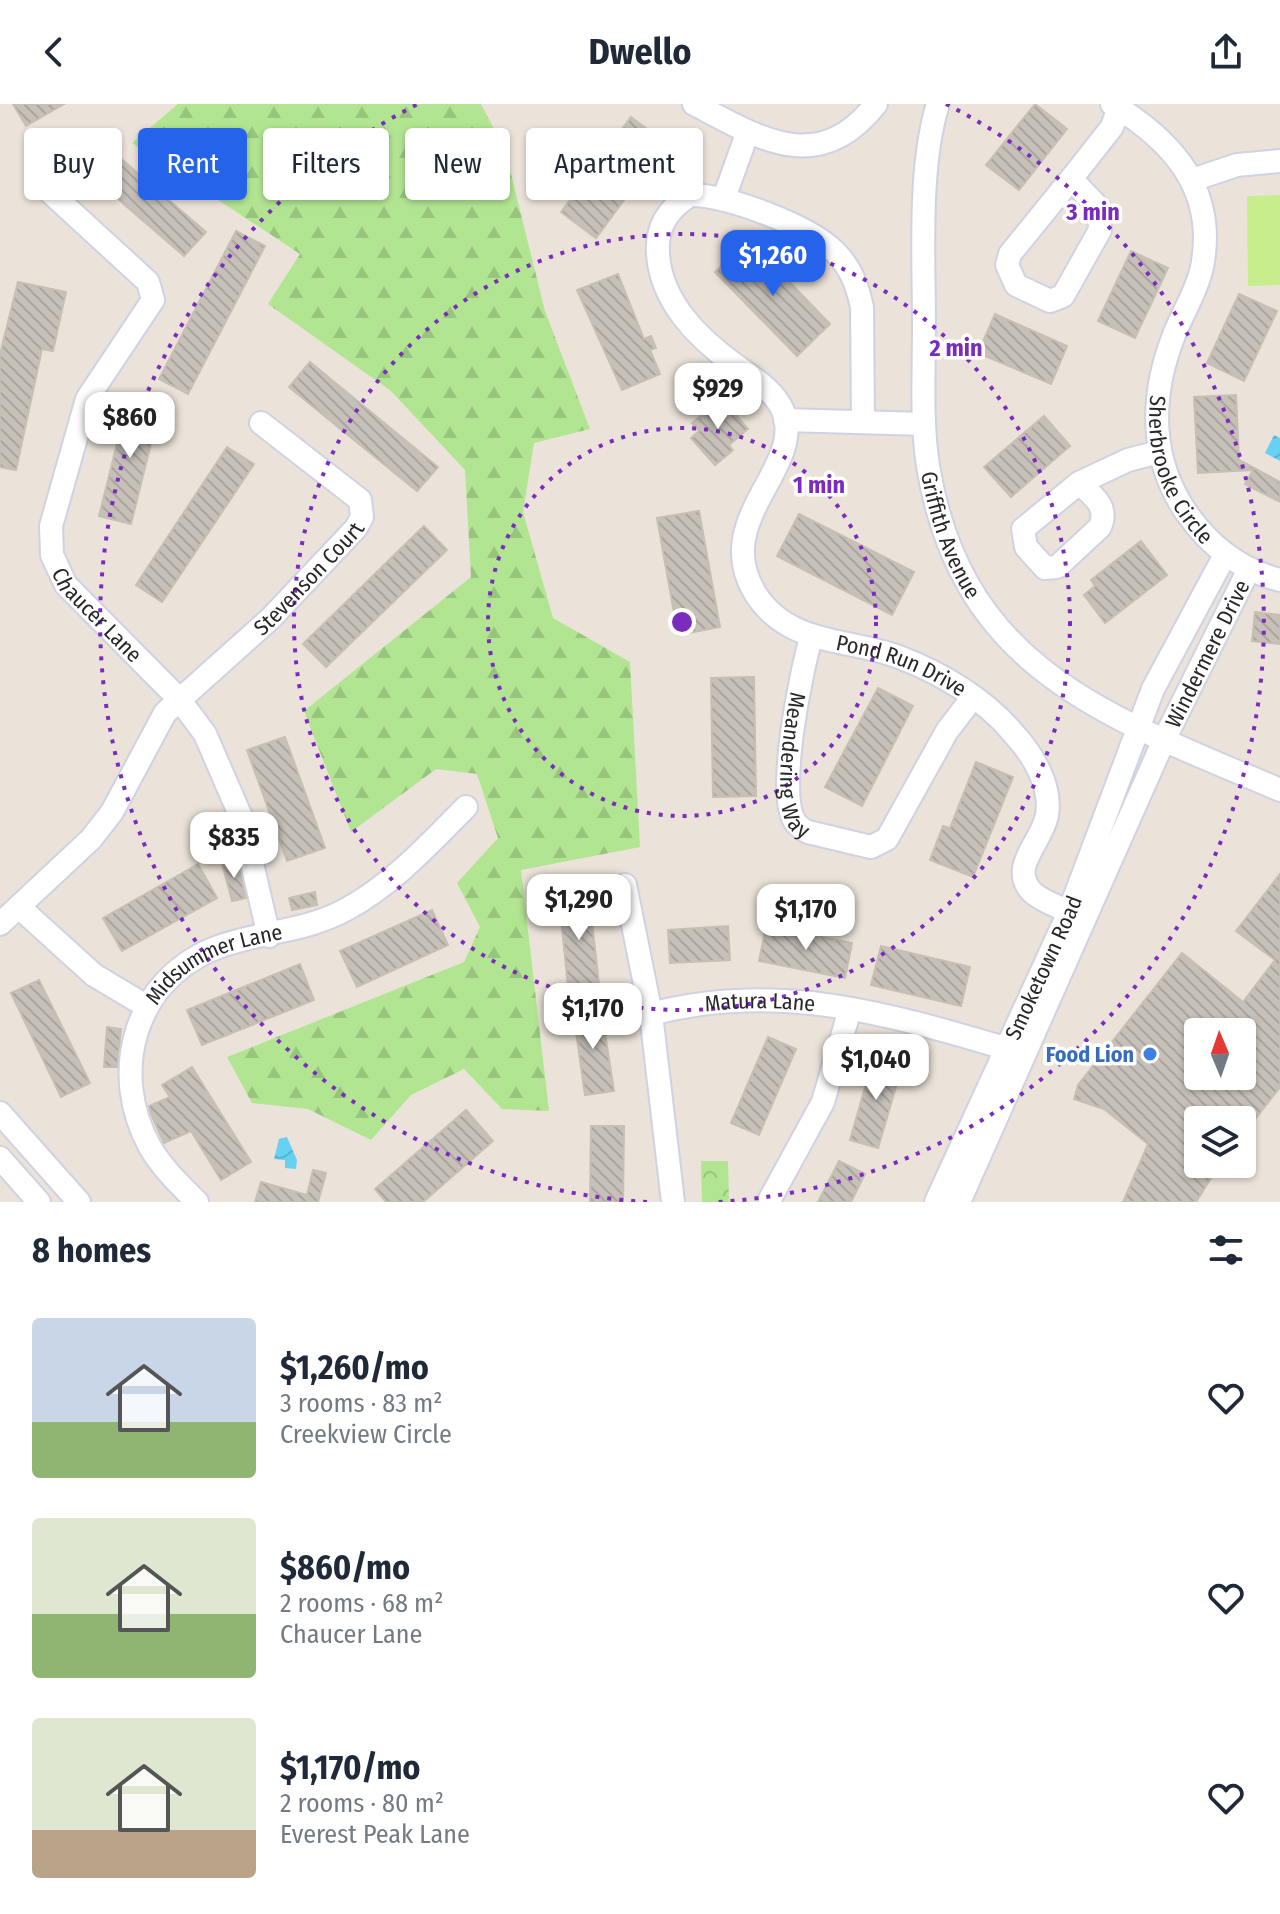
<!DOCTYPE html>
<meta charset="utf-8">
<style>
:root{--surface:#fff;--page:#f2f2f3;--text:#1f2937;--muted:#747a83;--accent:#2563eb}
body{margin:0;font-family:"Fira Sans Condensed",sans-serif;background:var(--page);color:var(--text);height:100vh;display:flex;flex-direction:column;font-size:30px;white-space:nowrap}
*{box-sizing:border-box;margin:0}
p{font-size:26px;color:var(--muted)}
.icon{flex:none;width:44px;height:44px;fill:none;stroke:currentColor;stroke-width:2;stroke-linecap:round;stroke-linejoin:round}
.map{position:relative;height:1098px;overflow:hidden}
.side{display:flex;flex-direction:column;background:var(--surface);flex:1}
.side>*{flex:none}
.top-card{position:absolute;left:24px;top:24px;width:800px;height:72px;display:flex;gap:16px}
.needle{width:52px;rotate:358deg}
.tools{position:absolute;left:1184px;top:914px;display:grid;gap:16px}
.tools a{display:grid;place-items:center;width:72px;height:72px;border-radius:8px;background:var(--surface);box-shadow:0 2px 6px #0004;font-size:40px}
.price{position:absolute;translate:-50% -68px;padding:0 18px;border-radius:16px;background:#fff;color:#222;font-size:26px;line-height:52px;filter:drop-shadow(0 2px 4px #0008)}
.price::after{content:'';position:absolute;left:50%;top:48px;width:24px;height:18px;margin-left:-12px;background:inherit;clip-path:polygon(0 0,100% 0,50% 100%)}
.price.active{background:var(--accent);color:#fff}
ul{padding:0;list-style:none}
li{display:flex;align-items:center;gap:24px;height:200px;padding:0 32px}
li span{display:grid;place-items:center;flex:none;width:224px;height:160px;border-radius:8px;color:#555}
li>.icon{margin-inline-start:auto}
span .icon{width:96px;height:96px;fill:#fffc;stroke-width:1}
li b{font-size:34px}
h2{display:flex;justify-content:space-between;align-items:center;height:96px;padding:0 32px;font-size:34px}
.tag{padding:0 28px;border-radius:8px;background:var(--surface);box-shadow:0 2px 6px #0004;font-size:28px;line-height:72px}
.tag.active{background:var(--accent);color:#fff}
header{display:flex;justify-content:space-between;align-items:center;height:104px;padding:0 32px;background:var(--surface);font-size:36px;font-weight:700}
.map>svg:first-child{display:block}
.forest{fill:url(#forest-firs)}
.park{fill:url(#park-crowns)}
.pitch{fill:#c7ed8d}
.water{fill:url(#water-waves)}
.building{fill:url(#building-back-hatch);stroke:#c6bfb3;stroke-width:2;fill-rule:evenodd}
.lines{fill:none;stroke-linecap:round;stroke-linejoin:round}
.minor-casing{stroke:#ced2e2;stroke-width:26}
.minor{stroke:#fff;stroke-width:22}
.ring{fill:none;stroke:#7b2cbf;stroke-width:4;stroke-dasharray:4 8}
.shop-dot{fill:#3f7fe0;stroke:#fff;stroke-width:3}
.labels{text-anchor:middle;stroke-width:7;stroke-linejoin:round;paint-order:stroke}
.street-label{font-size:22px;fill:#282828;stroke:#fff}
.shop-label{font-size:22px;font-weight:bold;fill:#366cbe;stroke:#fff;text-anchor:end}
.centre{fill:#7b2cbf;stroke:#fff;stroke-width:4}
.ring-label{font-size:24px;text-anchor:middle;font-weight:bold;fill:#7b2cbf;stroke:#fff;stroke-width:7;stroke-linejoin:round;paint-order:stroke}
</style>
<header><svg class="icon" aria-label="back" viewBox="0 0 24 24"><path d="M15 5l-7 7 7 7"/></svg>Dwello<svg class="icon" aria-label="share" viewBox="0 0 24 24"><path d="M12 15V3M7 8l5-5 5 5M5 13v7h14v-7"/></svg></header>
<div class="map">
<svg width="1280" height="1098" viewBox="0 0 1280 1098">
<defs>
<pattern id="forest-firs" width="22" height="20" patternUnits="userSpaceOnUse" patternTransform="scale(2)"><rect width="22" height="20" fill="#b1e592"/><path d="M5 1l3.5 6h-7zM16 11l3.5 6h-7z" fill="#98c47e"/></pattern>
<pattern id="park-crowns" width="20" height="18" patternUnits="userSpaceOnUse" patternTransform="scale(2)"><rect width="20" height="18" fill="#b1e592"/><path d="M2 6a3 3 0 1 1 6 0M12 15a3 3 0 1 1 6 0" fill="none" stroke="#98c47e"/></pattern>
<pattern id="water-waves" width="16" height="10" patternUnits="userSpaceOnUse" patternTransform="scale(2)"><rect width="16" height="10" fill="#66d1f3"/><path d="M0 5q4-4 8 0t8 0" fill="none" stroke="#58b3d0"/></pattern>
<pattern id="building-back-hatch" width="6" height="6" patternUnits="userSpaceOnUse" patternTransform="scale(2)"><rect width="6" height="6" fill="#c6c0b9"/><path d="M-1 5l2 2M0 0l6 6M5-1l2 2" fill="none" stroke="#aaa59f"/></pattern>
</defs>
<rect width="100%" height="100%" fill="#ebe3d9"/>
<path class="forest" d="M178 0H481L505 46 545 207 590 325 534 339 523 408 553 514 630 558 640 743 521 766 549 1007 502 1005 464 965 411 991 371 1036 308 1005 252 999 227 953 464 858 480 823 457 779 498 734 477 670 436 665 351 728 304 607 471 473 465 366 391 287 268 200 300 150 132 39Z"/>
<path class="park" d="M701 1057H728L729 1098H702Z"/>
<path class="pitch" d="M1280 91V181L1248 182 1247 92Z"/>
<g class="water">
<path d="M1274 331 1280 334V357L1265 349Z"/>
<path d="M287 1033 297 1056 296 1065 285 1064V1056L274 1055 279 1035Z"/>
</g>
<g class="building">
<path d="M13 0H64L26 22Z"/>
<path d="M1035 0 1067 25 1019 86 986 61Z"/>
<path d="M631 13 666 39 596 134 561 108Z"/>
<path d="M111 46 206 128 184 152 90 71Z"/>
<path d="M236 127 265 142 188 290 159 275Z"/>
<path d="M749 136 830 220 797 252 715 168Z"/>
<path d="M1131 147 1168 164 1135 234 1098 217Z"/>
<path d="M618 170 644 235 651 232 656 244 650 246 660 270 622 286 577 186Z"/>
<path d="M18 178 66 188 53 247 42 245 16 366 0 363V250Z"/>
<path d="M1239 190 1277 207 1244 277 1207 259Z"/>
<path d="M995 210 1067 242 1051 280 978 249Z"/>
<path d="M310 258 438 363 417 387 289 283Z"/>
<path d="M1236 291 1239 356 1280 378V398L1245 380 1253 366 1198 369 1194 293Z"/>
<path d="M129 292 161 299 131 420 99 412Z"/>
<path d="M721 294 748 325 729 341 733 346 715 361 691 334 699 327 692 319Z"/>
<path d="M1044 312 1070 342 1011 393 984 363Z"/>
<path d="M227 343 254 360 162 498 136 481Z"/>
<path d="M699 407 720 523 678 531 657 414Z"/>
<path d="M799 410 914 468 892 511 777 452Z"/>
<path d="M424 422 447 446 326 563 303 540Z"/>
<path d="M1141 437 1167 471 1105 519 1084 491 1095 482 1091 476Z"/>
<path d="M1255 508 1280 511V540L1252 537Z"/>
<path d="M754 573 756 692 713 693 711 574Z"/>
<path d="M878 584 913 602 862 702 825 683Z"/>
<path d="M285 633 325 744 287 757 247 646Z"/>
<path d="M976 658 1013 673 973 773 930 756 943 722 950 724Z"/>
<path d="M237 756 246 794 232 797 222 759Z"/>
<path d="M198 760 217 794 122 847 103 814Z"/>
<path d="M1280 770V983L1242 1032V1016H1198V1060H1220L1196 1098H1123L1148 1040 1104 1005 1074 995 1078 981 1182 849 1243 898 1275 856 1236 827ZM1198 928H1242V972H1198Z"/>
<path d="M315 788 317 801 292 806 289 794Z"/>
<path d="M589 792 599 880 568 883 559 795Z"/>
<path d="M432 806 448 841 357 883 340 847Z"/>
<path d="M728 822 730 856 670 859 668 826Z"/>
<path d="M766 822 852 839 845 874 759 857Z"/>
<path d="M881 842 970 863 961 902 871 881Z"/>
<path d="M300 860 314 896 202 941 187 906Z"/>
<path d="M39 876 90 979 61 993 11 889Z"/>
<path d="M601 903 614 987 585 991 573 907Z"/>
<path d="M107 923 121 925 117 963H104Z"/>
<path d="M768 933 796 945 759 1031 731 1019Z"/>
<path d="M874 952 903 959 878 1044 850 1036Z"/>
<path d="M192 963 251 1058 221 1076 191 1027 164 1039 151 1010 149 1002 170 993 162 981Z"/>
<path d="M466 1006 493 1037 423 1098H386L375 1085Z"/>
<path d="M591 1022H624L623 1098H590Z"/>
<path d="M839 1057 865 1070 851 1098H818Z"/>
<path d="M313 1066 326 1069 318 1098H255L261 1078 307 1091Z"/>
</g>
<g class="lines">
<defs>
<g id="minor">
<path d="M694 0C758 33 818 74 876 0"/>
<path id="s1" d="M938 0C918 63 924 156 924 223 924 269 921 316 928 362 962 569 1111 613 1280 686"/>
<path id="s2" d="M1112 0C1173 37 1217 86 1202 163 1197 187 1183 208 1174 231 1150 292 1149 356 1188 411 1211 443 1241 466 1280 476"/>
<path d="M1071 75 1099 104 1100 126 1063 192 1050 197 1016 181 1007 161 1010 150Z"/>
<path d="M1071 75 1112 23 1120 0"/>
<path d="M1192 76 1237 61 1280 57"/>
<path id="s3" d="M51 89 148 178 153 196 87 295 51 422 52 451 66 481 179 595 205 630 241 713 269 832"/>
<path d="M724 94 747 30"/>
<path d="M785 316 924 320"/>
<path id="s4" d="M863 318 862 203C857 181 851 163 834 147 807 121 727 91 690 91 667 106 656 123 658 151 662 199 698 234 735 261 753 274 774 286 783 307 806 363 710 416 755 489 788 542 848 534 899 553 941 569 985 595 1014 630 1033 651 1052 682 1047 711 1043 737 1008 763 1032 788 1041 797 1058 802 1069 808"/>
<path d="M1079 379C1093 392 1109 402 1100 423L1057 463 1045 464 1026 443 1023 425Z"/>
<path d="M1079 379 1128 356 1159 348"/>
<path id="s5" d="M811 534C801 568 777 686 794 716 797 722 802 725 808 728L871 743 887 735 947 627 973 593"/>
<path d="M625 781 651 910 673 1098"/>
<path d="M19 803 94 871 146 902"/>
<path id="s6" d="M0 820 91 735 112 708 165 609 271 514 356 424 362 413 360 396 261 319"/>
<path id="s7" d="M651 910C777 877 886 909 1008 945"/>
<path d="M0 1009 79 1098"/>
<path d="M0 1054 39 1098"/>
<path d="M770 1095 823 998 850 905"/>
<path id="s8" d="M197 1098C180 1081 162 1064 150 1043 109 969 134 878 213 845 257 827 304 829 347 805 393 780 429 740 466 703"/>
<path id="s9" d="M936 1098 1069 808 1153 585 1225 451"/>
<path id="s10" d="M959 1098 1164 636 1249 465"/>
</g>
</defs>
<use href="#minor" class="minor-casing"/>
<use href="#minor" class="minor"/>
</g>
<g class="ring">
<circle cx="682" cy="518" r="194"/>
<circle cx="682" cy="518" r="388"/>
<path d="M647 1098A581 581 0 0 1 418 0M946 0A581 581 0 0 1 717 1098"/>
</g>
<circle class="shop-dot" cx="1150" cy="950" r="8"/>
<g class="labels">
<g class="street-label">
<text dy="8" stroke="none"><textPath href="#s2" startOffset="416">Sherbrooke Circle</textPath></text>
<text dy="8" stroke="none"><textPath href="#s1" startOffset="436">Griffith Avenue</textPath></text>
<text dy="8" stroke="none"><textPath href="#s6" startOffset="468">Stevenson Court</textPath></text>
<text dy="8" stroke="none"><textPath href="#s3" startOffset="506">Chaucer Lane</textPath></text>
<text dy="8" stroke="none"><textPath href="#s10" startOffset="602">Windermere Drive</textPath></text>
<text dy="8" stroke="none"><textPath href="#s4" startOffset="974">Pond Run Drive</textPath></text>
<text dy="8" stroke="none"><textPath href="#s5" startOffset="130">Meandering Way</textPath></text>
<text dy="8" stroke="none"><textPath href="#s9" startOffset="258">Smoketown Road</textPath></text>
<text dy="8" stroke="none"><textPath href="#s8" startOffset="302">Midsummer Lane</textPath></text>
<text dy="8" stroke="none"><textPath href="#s7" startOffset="110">Matura Lane</textPath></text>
</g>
<g class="shop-label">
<text x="1134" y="958">Food Lion</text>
</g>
</g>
<circle cx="682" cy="518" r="12" class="centre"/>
<g class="ring-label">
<text x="1093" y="116">3 min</text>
<text x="956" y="252">2 min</text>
<text x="819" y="389">1 min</text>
</g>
</svg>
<div class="tools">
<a><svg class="needle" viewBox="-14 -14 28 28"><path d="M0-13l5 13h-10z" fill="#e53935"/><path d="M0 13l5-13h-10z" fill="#747a83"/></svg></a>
<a><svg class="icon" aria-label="layers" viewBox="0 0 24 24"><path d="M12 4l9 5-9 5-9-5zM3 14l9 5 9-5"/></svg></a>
</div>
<b class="price active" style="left:773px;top:194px">$1,260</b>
<b class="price" style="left:718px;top:327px">$929</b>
<b class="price" style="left:130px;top:356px">$860</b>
<b class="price" style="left:234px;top:776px">$835</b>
<b class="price" style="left:579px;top:838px">$1,290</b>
<b class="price" style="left:806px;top:848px">$1,170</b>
<b class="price" style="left:593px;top:947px">$1,170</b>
<b class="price" style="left:876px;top:998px">$1,040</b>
<div class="top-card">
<a class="tag">Buy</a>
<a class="tag active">Rent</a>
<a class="tag">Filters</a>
<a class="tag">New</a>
<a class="tag">Apartment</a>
</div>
</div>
<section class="side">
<h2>8 homes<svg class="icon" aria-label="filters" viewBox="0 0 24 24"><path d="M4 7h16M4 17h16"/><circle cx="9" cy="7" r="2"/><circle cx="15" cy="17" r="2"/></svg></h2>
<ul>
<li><span style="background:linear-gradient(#c9d6e8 65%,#8fb573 0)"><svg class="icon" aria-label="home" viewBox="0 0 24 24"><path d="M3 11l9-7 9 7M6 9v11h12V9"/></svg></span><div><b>$1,260/mo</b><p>3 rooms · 83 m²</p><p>Creekview Circle</p></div><svg class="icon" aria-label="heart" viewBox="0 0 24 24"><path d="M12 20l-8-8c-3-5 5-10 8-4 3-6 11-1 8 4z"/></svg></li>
<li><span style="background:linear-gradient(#dfe7d0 60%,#8fb573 0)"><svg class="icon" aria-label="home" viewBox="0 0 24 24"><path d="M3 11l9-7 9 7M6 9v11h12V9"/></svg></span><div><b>$860/mo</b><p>2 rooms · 68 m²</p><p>Chaucer Lane</p></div><svg class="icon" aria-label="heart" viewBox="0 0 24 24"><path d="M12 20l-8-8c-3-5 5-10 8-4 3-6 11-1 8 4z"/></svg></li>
<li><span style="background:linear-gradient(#dfe7d0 70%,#b9a48a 0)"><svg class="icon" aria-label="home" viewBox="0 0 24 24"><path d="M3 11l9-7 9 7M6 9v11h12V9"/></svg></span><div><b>$1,170/mo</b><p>2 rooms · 80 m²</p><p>Everest Peak Lane</p></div><svg class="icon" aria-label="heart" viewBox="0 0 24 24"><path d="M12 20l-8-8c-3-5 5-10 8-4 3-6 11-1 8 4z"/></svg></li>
</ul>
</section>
